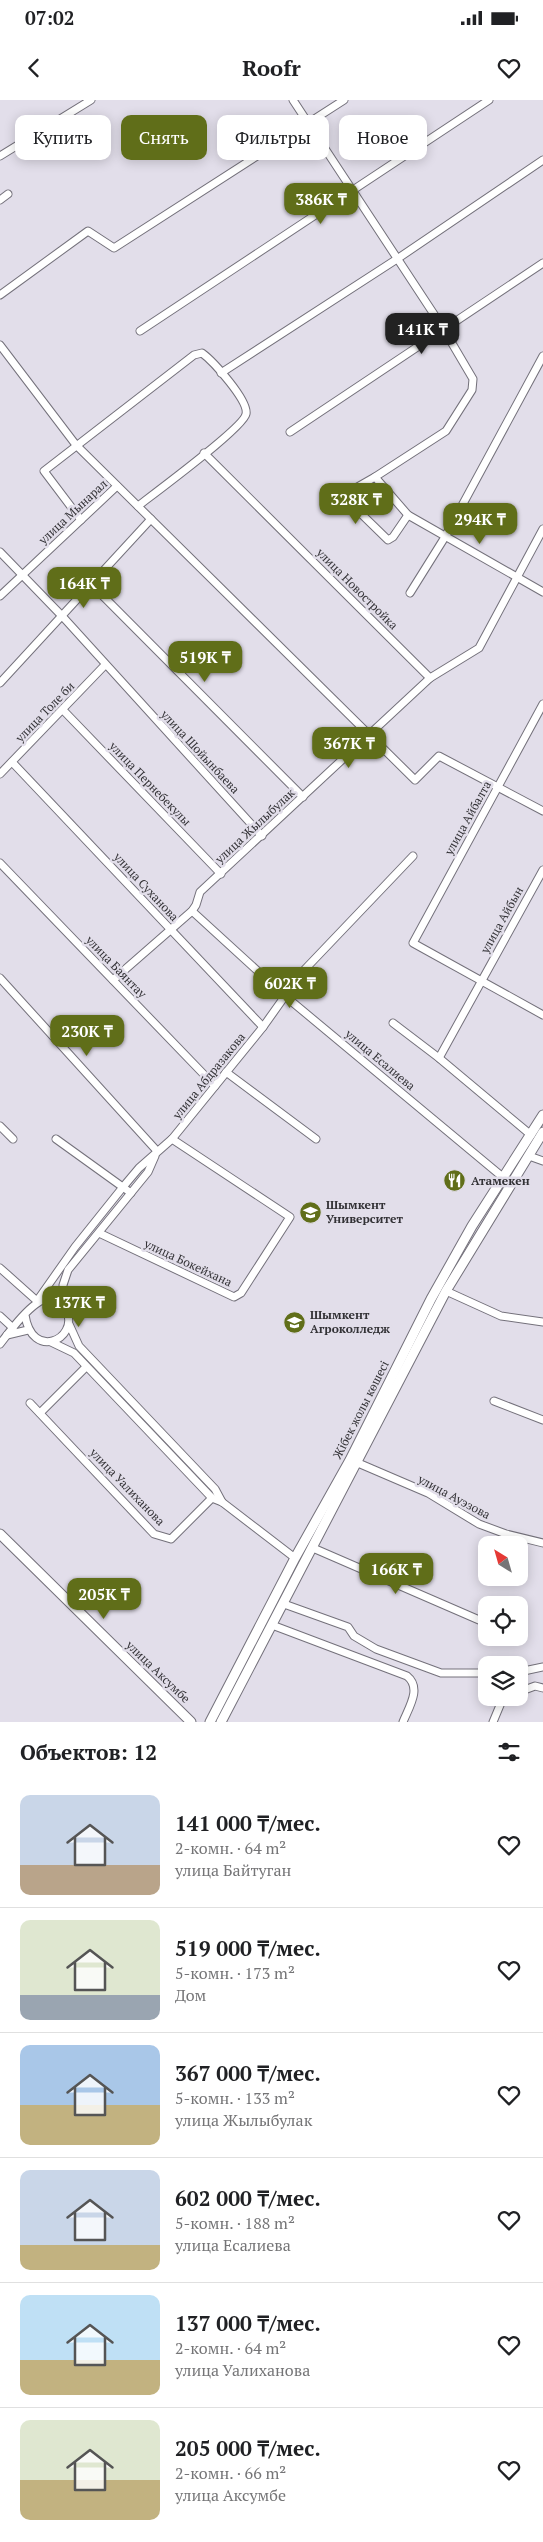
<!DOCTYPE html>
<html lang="ru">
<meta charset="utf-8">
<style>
:root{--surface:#fff;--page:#f2f2f2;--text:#202124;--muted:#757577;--line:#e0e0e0;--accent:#606e19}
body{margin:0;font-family:"PT Serif",serif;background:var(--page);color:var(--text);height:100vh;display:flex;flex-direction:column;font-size:19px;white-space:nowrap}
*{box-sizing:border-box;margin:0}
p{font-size:16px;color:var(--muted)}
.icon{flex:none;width:28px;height:28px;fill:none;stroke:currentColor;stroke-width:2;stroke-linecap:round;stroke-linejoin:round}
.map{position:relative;height:1622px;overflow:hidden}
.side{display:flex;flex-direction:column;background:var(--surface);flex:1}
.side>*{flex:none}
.guide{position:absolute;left:15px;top:15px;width:514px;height:45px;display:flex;gap:10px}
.needle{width:32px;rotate:323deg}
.fabs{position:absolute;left:478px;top:1436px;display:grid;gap:10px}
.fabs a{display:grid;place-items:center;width:50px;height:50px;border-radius:10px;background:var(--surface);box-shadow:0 2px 12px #0003;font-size:25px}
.price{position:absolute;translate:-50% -42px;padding:0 11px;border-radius:10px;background:var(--accent);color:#fff;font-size:16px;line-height:32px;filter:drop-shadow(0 1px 2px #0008)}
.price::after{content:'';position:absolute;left:50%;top:30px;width:15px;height:11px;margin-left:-8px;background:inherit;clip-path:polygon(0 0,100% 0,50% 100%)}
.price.selected{background:#222;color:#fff}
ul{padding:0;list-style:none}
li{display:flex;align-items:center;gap:15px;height:125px;padding:0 20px}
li+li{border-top:1px solid var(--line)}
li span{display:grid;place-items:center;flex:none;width:140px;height:100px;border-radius:10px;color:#555}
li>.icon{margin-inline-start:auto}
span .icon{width:60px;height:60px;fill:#fffc;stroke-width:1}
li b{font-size:21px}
h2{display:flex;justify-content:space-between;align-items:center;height:60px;padding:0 20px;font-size:21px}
.pill{padding:0 18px;border-radius:10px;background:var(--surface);box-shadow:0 2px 12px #0003;font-size:18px;line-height:45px}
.pill.selected{background:var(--accent);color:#fff}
.status{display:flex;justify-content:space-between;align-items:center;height:35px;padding:0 25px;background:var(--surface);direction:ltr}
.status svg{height:14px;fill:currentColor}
header{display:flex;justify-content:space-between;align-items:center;height:65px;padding:0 20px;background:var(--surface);font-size:22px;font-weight:800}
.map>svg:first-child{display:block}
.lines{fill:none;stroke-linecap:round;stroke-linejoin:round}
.minor-casing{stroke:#74717b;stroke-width:9}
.major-casing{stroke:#74717b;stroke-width:11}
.minor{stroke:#fff;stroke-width:7}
.major{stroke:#fff;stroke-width:9}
.labels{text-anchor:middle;stroke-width:5;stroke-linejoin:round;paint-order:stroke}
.street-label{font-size:12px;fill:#333236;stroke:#e2deea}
.poi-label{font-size:12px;font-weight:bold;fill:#333236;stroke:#e2deea;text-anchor:start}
</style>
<div class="status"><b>07:02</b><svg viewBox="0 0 49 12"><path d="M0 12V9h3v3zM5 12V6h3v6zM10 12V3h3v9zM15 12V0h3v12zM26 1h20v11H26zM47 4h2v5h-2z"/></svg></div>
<header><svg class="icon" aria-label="back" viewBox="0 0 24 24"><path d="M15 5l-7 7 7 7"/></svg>Roofr<svg class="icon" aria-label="heart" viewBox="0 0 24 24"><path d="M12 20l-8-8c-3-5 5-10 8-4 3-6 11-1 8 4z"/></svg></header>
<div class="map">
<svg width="543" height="1622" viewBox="0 0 543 1622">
<rect width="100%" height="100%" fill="#e2deea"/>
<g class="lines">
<defs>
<g id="minor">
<path d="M293 0 443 228 473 279 472 290 446 331 375 377 408 415 543 492"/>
<path d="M0 56 91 0"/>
<path d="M0 100 8 94"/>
<path d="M0 195 88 131 114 148 344 0"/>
<path d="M140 231 489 0"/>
<path d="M0 245 76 345 415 680 439 656 543 711"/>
<path d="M221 273 397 159 543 60"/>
<path d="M290 332 543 163"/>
<path d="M204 353 430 578"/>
<path d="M375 377 347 393 346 399 388 440 393 437 408 415"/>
<path d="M81 420 44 371 194 255 202 253C213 261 249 301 246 314 244 327 155 393 138 406"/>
<path d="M0 452 63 517 262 736"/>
<path d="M91 484 303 697"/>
<path d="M410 493 445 437 543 256"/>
<path d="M0 496 117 386"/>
<path d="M0 583 151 419"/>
<path d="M543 604 413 843 543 915"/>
<path d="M63 610 221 774"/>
<path d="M12 662 263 927"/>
<path d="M0 674 105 565"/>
<path d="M0 763 215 986"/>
<path d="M192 811 285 896 511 1084"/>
<path d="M0 878 157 1051"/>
<path d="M113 880 192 811 196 805 200 792 430 578 479 548 543 429"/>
<path d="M393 923 439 958 531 1035"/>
<path d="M439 958 543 770"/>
<path d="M226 972 316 1039"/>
<path d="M0 1026 13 1039"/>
<path d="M56 1039 131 1093"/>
<path d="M529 1056 543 1061"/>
<path d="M99 1133 234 1197 241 1193 290 1117 172 1039"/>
<path d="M0 1168 37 1201 75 1147 123 1087 139 1068 172 1039 263 927 285 896 288 887 413 756"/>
<path d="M446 1191 501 1216 543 1222"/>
<path d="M64 1207 63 1185 68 1170 148 1072 155 1056"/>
<path d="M0 1216 13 1228"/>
<path d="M69 1224 79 1246 215 1389 222 1402"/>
<path d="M7 1235 28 1230"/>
<path d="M51 1242 74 1253 212 1398 222 1402 295 1458"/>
<path d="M0 1244C12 1229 50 1172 67 1212 78 1239 32 1261 25 1215"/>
<path d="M494 1301 543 1320"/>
<path d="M30 1303 154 1434 171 1439 212 1398"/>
<path d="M40 1313 86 1267"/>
<path d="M358 1363 428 1393 479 1424 506 1434 543 1443"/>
<path d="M313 1448 486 1523"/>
<path d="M284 1504 348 1527 354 1536 376 1549 441 1573H486"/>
<path d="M272 1525 407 1576C422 1588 409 1607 403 1622"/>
<path d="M519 1572 543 1567"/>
<path d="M519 1592 535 1586 543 1588"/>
<path d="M493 1622 503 1598"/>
</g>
<g id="major">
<path d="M0 1434 191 1622"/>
<path d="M210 1622 295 1458 350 1360 431 1199 472 1126 543 1015"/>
<path d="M221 1622 446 1191 543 1032"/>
</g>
</defs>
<use href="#minor" class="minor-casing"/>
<use href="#major" class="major-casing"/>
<use href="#minor" class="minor"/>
<use href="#major" class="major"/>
</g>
<defs>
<symbol id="restaurant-disc" viewBox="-11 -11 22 22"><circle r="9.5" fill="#606e19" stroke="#e2deea"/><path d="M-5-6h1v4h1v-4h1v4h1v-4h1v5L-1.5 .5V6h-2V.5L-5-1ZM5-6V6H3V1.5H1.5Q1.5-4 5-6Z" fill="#fff"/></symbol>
<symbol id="university-disc" viewBox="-11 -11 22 22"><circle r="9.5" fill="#606e19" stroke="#e2deea"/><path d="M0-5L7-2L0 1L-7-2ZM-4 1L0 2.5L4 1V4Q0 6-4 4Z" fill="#fff"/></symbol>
</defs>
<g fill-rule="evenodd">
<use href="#restaurant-disc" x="442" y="1068" width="25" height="25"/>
<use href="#university-disc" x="298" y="1100" width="25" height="25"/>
<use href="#university-disc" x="282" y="1210" width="25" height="25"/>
</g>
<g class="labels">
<g class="street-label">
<text transform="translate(73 412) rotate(-43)" y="4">улица Мынарал</text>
<text transform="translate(357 489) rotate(45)" y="4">улица Новостройка</text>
<text transform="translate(45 612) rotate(-46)" y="4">улица Толе би</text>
<text transform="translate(200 652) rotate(47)" y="4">улица Шойынбаева</text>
<text transform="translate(150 684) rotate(46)" y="4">улица Пернебекулы</text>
<text transform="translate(468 718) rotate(-61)" y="4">улица Айбалта</text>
<text transform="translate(255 726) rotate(-43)" y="4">улица Жылыбулак</text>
<text transform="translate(146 787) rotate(47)" y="4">улица Суханова</text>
<text transform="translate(502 820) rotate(-61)" y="4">улица Айбын</text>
<text transform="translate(116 867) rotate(46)" y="4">улица Баянтау</text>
<text transform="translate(380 960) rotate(40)" y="4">улица Есалиева</text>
<text transform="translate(209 976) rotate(-51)" y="4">улица Абдразакова</text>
<text transform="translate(188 1163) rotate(25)" y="4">улица Бокейхана</text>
<text transform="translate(361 1310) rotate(-63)" y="4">Жібек жолы көшесі</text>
<text transform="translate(127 1387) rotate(46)" y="4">улица Уалиханова</text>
<text transform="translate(454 1397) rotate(28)" y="4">улица Ауэзова</text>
<text transform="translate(158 1572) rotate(44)" y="4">улица Аксумбе</text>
</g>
<g class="poi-label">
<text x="471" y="1085">Атамекен</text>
<text x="326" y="1109">Шымкент<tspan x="326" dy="14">Университет</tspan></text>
<text x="310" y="1219">Шымкент<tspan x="310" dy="14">Агроколледж</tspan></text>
</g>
</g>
</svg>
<div class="fabs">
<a><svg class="needle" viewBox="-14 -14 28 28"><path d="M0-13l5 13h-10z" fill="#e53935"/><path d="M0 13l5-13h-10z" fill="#757577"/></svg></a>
<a><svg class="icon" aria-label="locate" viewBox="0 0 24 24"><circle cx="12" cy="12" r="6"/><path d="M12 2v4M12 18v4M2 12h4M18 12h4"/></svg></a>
<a><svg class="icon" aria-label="layers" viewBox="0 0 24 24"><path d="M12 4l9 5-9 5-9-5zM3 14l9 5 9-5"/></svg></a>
</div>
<b class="price" style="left:321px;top:125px">386K ₸</b>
<b class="price selected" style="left:422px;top:255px">141K ₸</b>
<b class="price" style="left:356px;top:425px">328K ₸</b>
<b class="price" style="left:480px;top:445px">294K ₸</b>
<b class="price" style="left:84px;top:509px">164K ₸</b>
<b class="price" style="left:205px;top:583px">519K ₸</b>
<b class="price" style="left:349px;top:669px">367K ₸</b>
<b class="price" style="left:290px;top:909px">602K ₸</b>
<b class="price" style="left:87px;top:957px">230K ₸</b>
<b class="price" style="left:79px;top:1228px">137K ₸</b>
<b class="price" style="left:396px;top:1495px">166K ₸</b>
<b class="price" style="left:104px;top:1520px">205K ₸</b>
<div class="guide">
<a class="pill">Купить</a>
<a class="pill selected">Снять</a>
<a class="pill">Фильтры</a>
<a class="pill">Новое</a>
</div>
</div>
<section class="side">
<h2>Объектов: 12<svg class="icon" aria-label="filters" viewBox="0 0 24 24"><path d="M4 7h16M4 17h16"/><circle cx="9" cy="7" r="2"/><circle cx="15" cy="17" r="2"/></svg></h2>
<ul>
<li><span style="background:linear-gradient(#c9d6e8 70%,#b9a48a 0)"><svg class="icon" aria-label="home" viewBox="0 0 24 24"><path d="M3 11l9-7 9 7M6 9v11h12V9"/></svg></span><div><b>141 000 ₸/мес.</b><p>2-комн. · 64 m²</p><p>улица Байтуган</p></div><svg class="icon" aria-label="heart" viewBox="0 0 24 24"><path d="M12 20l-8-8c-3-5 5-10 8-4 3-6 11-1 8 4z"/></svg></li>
<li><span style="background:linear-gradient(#dfe7d0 75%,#9aa5b1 0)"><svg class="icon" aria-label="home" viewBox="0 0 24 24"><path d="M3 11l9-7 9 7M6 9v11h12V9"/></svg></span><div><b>519 000 ₸/мес.</b><p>5-комн. · 173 m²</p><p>Дом</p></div><svg class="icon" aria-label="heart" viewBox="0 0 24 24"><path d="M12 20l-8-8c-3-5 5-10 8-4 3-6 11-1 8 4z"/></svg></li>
<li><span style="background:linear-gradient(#a9c7e8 60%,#c2b280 0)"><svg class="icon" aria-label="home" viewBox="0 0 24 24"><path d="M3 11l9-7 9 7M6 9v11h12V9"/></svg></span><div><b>367 000 ₸/мес.</b><p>5-комн. · 133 m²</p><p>улица Жылыбулак</p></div><svg class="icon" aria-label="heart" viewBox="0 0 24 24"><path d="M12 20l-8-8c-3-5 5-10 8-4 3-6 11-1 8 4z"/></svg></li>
<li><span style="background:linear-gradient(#c9d6e8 75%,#c2b280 0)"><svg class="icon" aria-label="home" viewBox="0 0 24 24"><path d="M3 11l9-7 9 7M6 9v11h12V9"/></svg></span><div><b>602 000 ₸/мес.</b><p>5-комн. · 188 m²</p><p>улица Есалиева</p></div><svg class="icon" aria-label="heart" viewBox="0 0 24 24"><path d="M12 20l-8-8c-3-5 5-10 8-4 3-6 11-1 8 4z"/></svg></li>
<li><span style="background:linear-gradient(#bfe0f5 65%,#c2b280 0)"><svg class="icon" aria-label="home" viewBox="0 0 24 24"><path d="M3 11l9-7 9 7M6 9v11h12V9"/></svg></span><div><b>137 000 ₸/мес.</b><p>2-комн. · 64 m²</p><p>улица Уалиханова</p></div><svg class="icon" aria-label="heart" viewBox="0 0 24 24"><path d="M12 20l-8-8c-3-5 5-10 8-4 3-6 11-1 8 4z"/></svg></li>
<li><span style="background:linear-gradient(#dfe7d0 60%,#c2b280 0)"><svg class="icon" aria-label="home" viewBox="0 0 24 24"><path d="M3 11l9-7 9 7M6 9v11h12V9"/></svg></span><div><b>205 000 ₸/мес.</b><p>2-комн. · 66 m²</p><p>улица Аксумбе</p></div><svg class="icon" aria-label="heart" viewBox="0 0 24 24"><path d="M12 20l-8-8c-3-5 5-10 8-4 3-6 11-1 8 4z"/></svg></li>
</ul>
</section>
